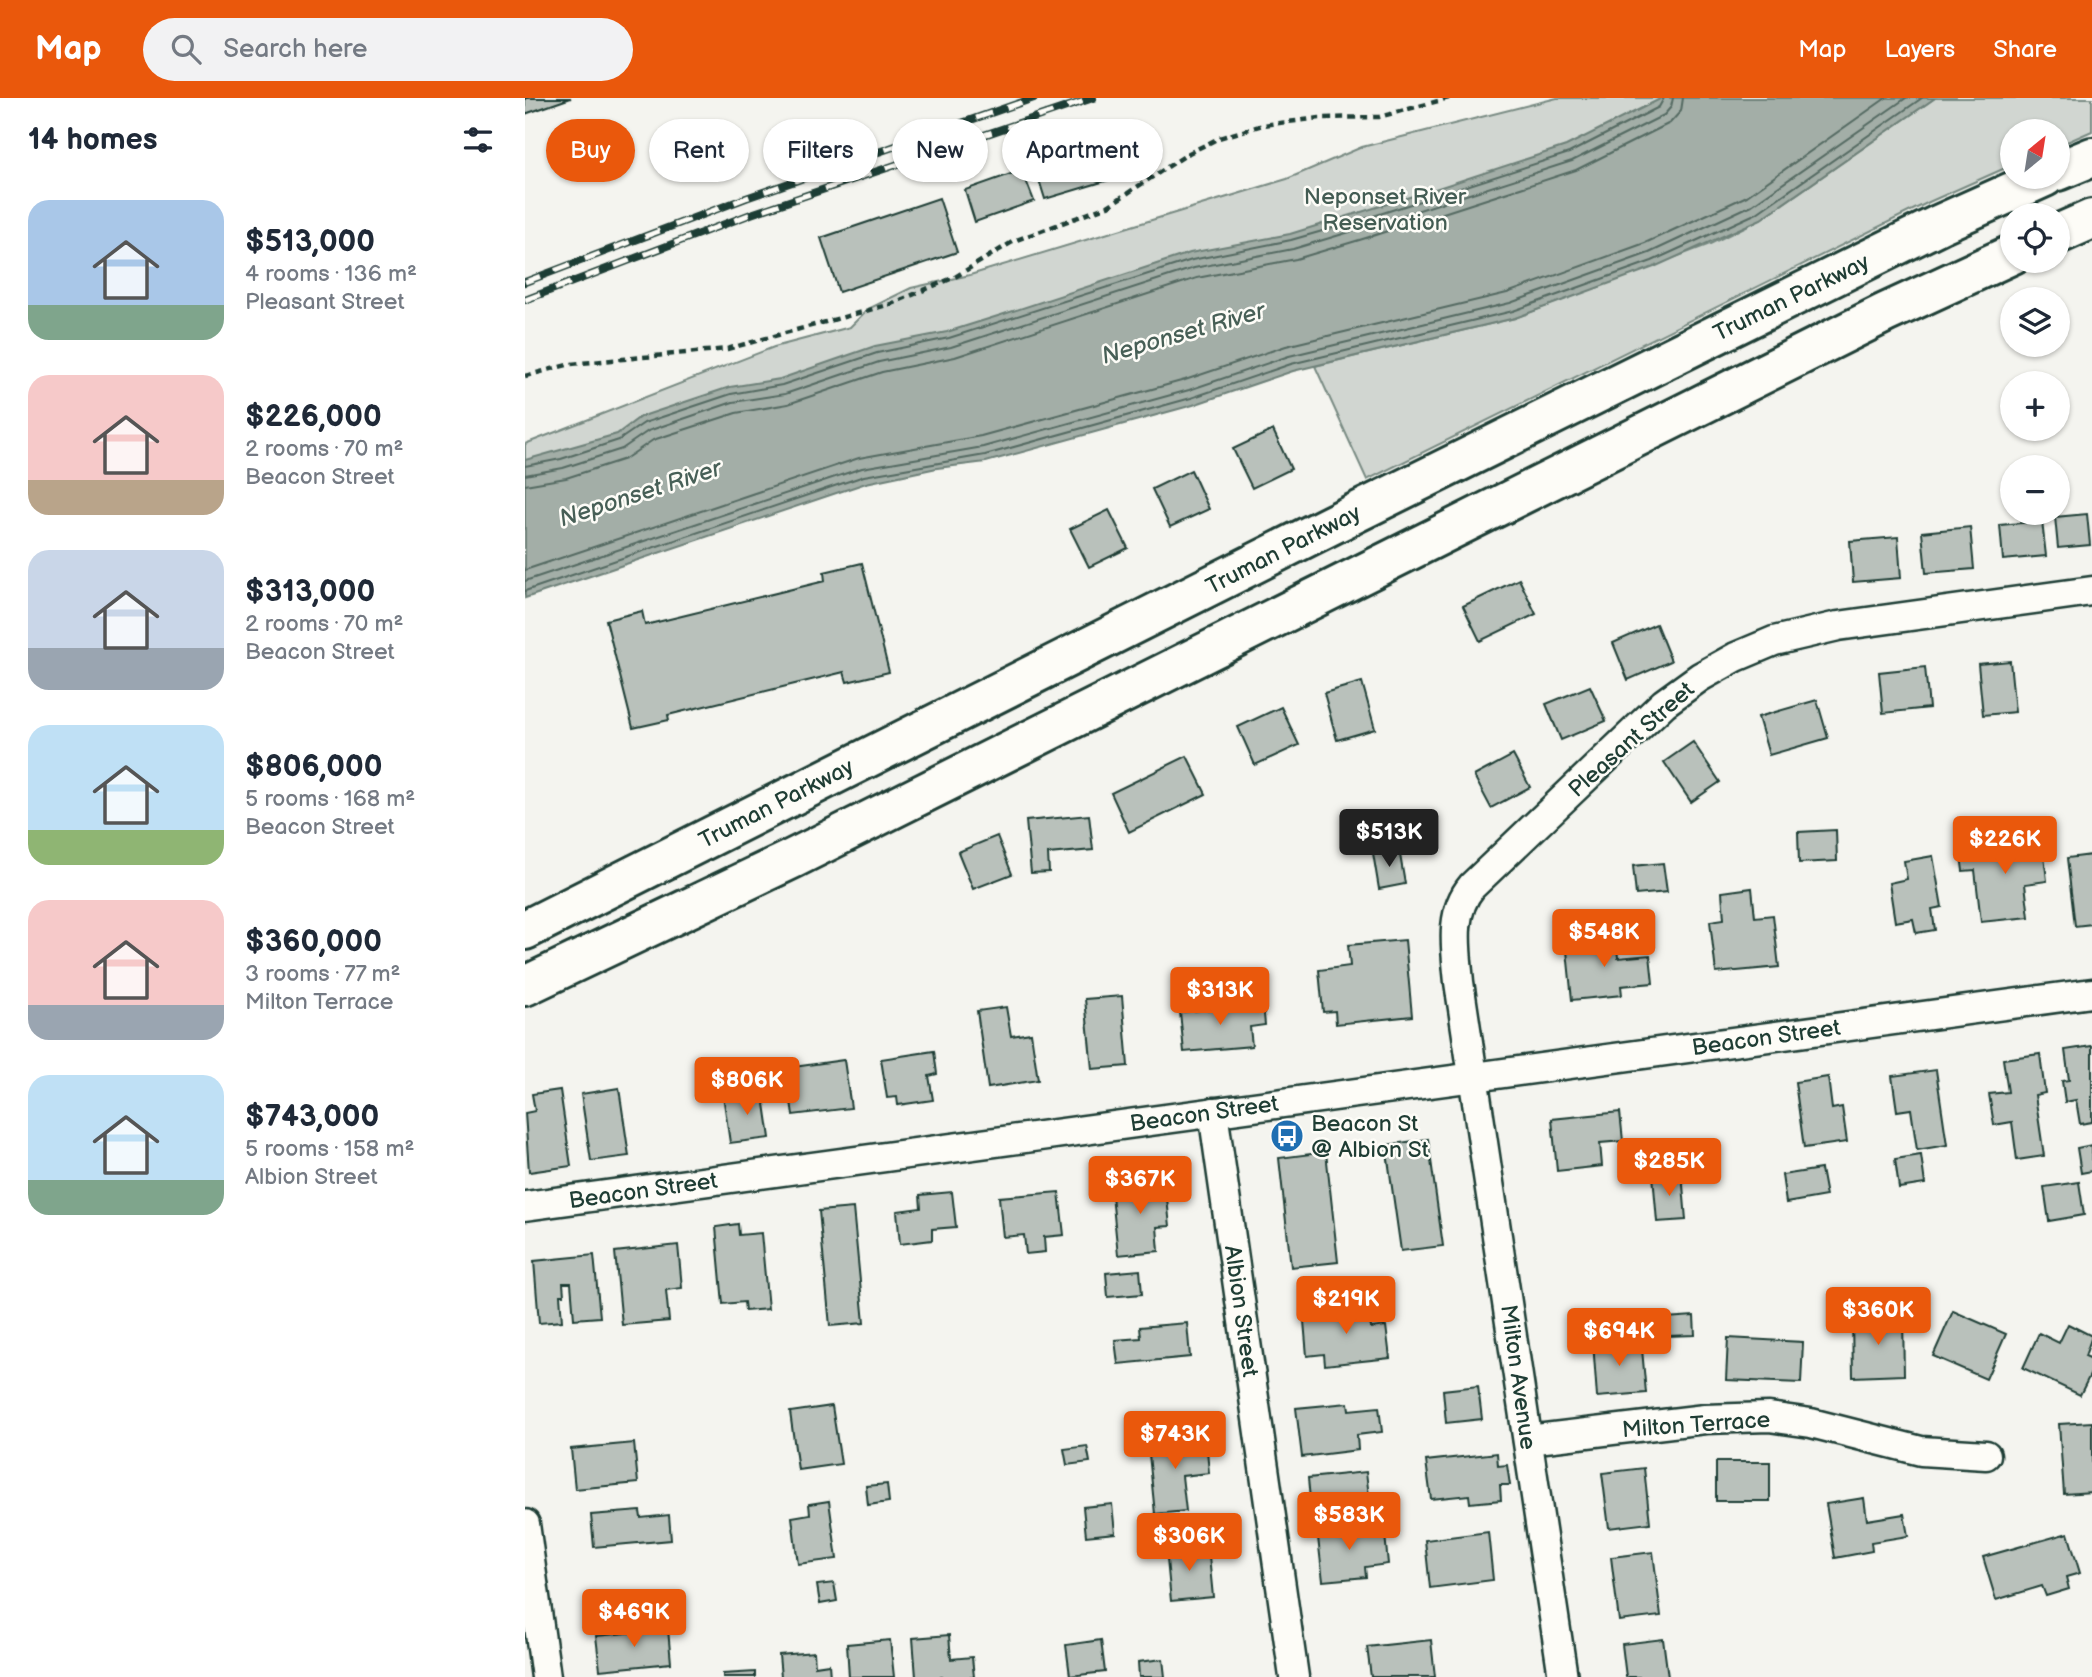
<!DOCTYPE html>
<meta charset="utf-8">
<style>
:root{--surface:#fff;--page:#f2f2f3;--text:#1f2937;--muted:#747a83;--accent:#ea580c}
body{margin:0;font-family:"Balsamiq Sans",sans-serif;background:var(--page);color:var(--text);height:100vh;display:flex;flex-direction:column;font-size:26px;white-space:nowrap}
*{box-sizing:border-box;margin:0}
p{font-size:23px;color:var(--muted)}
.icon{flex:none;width:38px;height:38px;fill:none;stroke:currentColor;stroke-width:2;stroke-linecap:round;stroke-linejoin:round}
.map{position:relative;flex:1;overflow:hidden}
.details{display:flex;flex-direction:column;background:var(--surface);width:525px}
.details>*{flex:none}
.top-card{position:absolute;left:21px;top:21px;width:665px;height:63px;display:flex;gap:14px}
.needle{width:46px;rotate:30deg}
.fabs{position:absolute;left:1475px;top:21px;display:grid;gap:14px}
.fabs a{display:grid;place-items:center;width:70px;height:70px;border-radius:50%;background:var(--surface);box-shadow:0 2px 5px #0004;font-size:35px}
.price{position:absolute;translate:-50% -60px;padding:0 16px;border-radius:7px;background:var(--accent);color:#fff;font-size:23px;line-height:46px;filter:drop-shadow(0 2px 4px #0008)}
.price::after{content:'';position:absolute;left:50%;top:42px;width:21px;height:16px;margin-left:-10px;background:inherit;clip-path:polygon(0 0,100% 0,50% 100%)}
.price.active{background:#222;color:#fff}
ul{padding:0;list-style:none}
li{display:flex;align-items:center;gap:21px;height:175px;padding:0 28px}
li span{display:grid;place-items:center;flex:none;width:196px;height:140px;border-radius:21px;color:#555}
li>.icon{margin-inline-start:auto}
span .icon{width:84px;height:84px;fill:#fffc;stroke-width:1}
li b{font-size:30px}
h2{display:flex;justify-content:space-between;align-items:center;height:84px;padding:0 28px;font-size:30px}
.tag{padding:0 24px;border-radius:32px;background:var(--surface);box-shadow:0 2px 5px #0004;font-size:24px;line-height:63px}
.tag.active{background:var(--accent);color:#fff}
header{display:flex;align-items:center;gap:42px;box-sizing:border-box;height:98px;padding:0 35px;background:var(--accent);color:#fff}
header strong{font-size:33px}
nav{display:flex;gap:38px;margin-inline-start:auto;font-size:24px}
.search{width:490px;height:63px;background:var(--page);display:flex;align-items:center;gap:18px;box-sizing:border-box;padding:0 24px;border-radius:38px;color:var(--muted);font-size:26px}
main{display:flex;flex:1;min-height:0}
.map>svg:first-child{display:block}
.green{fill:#d1d6d1;stroke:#788a82;stroke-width:2}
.water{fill:#a3aea7;stroke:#6e8179;stroke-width:2}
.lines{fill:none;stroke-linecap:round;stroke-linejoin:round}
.shore{stroke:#546a62;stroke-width:2}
.building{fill:#b9c1bb;stroke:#1f3d34;stroke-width:2}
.minor-casing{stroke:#1f3d34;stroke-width:33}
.secondary-casing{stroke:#1f3d34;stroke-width:44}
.path{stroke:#1f3d34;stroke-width:4.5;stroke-dasharray:7 5;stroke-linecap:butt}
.minor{stroke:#fdfcf7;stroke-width:28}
.secondary{stroke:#fdfcf7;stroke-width:38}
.rail-casing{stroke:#1f3d34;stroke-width:8}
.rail{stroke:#fdfcf7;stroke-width:5;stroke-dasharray:16;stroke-linecap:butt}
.labels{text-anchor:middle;stroke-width:5;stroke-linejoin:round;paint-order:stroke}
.park-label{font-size:23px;fill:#435c53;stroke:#fdfcf7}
.street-label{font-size:23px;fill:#1f3d34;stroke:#fdfcf7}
.poi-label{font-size:23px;fill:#1f3d34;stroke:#fdfcf7;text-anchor:start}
.water-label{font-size:24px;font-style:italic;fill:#475f56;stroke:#fdfcf7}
</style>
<header>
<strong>Map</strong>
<div class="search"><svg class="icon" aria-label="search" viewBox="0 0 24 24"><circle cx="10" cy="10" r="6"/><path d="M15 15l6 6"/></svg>Search here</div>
<nav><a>Map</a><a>Layers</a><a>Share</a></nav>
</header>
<main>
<section class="details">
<h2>14 homes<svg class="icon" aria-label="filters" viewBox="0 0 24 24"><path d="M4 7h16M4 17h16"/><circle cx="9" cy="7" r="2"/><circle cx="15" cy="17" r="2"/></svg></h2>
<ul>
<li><span style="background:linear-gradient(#a9c7e8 75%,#7fa58c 0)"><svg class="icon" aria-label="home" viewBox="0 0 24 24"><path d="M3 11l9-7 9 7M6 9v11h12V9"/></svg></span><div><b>$513,000</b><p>4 rooms · 136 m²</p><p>Pleasant Street</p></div></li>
<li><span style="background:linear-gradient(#f6c9c9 75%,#b9a48a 0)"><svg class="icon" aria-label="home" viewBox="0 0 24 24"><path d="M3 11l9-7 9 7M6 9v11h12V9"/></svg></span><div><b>$226,000</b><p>2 rooms · 70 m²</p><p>Beacon Street</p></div></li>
<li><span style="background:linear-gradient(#c9d6e8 70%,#9aa5b1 0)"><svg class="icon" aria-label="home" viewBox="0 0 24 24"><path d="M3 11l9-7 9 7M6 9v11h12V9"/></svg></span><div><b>$313,000</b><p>2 rooms · 70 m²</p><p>Beacon Street</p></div></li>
<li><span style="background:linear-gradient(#bfe0f5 75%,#8fb573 0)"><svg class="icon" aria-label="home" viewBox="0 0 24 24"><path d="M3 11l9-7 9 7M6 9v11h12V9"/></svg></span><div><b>$806,000</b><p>5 rooms · 168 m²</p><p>Beacon Street</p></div></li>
<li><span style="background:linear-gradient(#f6c9c9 75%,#9aa5b1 0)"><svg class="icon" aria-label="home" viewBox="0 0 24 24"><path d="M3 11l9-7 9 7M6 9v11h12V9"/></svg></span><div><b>$360,000</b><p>3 rooms · 77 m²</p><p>Milton Terrace</p></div></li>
<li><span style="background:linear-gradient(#bfe0f5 75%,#7fa58c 0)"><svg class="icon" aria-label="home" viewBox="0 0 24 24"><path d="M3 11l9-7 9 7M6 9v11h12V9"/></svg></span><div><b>$743,000</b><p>5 rooms · 158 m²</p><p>Albion Street</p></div></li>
</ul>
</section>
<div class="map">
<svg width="1567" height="1579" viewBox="0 0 1567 1579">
<rect width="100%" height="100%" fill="#f4f4ef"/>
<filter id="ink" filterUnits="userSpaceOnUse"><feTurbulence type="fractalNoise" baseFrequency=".0143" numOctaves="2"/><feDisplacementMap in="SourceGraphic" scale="14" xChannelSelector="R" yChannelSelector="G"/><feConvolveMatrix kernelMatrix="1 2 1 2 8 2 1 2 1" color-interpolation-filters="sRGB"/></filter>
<g filter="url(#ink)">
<g class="green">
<path d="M1032 0H1301L0 433V346L249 249 325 229 343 211 386 190 445 177 762 81 837 49Z"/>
<path d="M1410 0H1567V33L1533 48V33H1488L1487 67 1404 104 842 382 790 268 990 220 1185 146 1236 121Z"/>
</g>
<path class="water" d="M1137 0H1410L1236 121 1129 169 990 220 768 273 668 307 461 364 412 370 341 385 0 500V362L92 336 115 319 205 289 255 281 350 248 422 234 476 217 665 155 765 136 904 93 1041 48Z"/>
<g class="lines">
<g class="shore">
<path d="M0 368 36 361 94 342 119 325 206 296 257 287 352 255 424 240 667 162 766 142 836 122 1044 55 1134 9 1139 0"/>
<path d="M0 377 38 370 97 351 123 333 208 304 260 296 354 264 426 249 669 170 768 151 838 130 1047 63 1139 17 1146 9 1148 0"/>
<path d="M0 387 41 380 100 361 128 342 211 315 263 306 357 274 430 259 672 180 771 161 841 140 1051 72 1145 25 1156 13 1158 0"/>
<path d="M0 472 334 360 456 338 660 282 761 248 982 195 1120 145 1222 98 1361 0"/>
<path d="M0 483 337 370 458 349 664 292 764 258 985 205 1124 155 1227 107 1381 0"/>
<path d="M0 493 339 378 460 357 666 300 766 266 988 213 1127 163 1232 115 1397 0"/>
</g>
</g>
<g class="building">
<path d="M0 0H46L0 16Z"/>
<path d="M578 48 587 81 520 101 510 69Z"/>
<path d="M497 72 509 103 450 124 440 92Z"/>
<path d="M414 100 432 154 314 194 296 140Z"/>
<path d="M748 332 766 371 727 390 708 351Z"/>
<path d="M666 372 684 411 645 429 627 391Z"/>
<path d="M584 412 603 450 564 469 545 431Z"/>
<path d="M1562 416 1565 447 1533 450 1530 419Z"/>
<path d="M1517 423 1521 458 1478 462 1475 427Z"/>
<path d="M1445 429 1449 471 1401 475 1397 434Z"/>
<path d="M1373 439 1376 480 1328 484 1325 443Z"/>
<path d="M337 465 364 574 322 584 319 574 143 617 144 622 108 630 81 522 117 513 120 527 300 483 299 474Z"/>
<path d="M994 481 1011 516 955 543 938 508Z"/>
<path d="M1131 526 1146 563 1103 582 1088 545Z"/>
<path d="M1485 563 1490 614 1458 617 1453 566Z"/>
<path d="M1400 569 1404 610 1358 615 1354 574Z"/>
<path d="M837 584 850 631 812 642 799 595Z"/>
<path d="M1065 588 1081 623 1036 642 1021 606Z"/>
<path d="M1292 602 1303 640 1244 657 1233 619Z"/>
<path d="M756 609 774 647 730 667 713 629Z"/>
<path d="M1168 644 1195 684 1166 704 1139 664Z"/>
<path d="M988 657 1005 689 966 710 949 678Z"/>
<path d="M662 658 681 696 604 734 586 695Z"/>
<path d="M564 717 568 752 523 756 524 774 506 775 501 723Z"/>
<path d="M1311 732 1312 763 1274 765 1273 734Z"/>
<path d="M472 738 487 776 448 791 433 754Z"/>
<path d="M1517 739 1522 783 1500 786 1504 819 1456 824 1450 772 1438 773 1435 749Z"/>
<path d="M874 751 880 786 854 791 848 755Z"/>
<path d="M1567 757V826L1550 828 1542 760Z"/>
<path d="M1408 758 1417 809 1407 811 1410 832 1391 835 1388 821 1370 824 1364 785 1382 781 1379 763Z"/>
<path d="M1138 765 1142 794 1111 797 1108 768Z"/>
<path d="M1227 790 1230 819 1248 817 1254 869 1191 875 1185 823 1199 821 1197 794Z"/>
<path d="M1091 838 1093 860 1125 857 1128 885 1096 888 1097 897 1047 902 1041 843Z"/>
<path d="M880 842 887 918 811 926 810 913 798 914 794 872 825 868 823 847Z"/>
<path d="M597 898 603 968 567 971 560 901Z"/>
<path d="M738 906 740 927 725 929 727 948 659 954 655 914Z"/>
<path d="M481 909 486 938 506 935 513 982 463 990 452 913Z"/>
<path d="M1567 948V1024L1555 1026 1551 1002 1540 1004 1537 983 1544 982 1540 952Z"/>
<path d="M409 953 412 976 404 978 408 1002 373 1007 372 999 362 1000 356 961Z"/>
<path d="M1515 956 1520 995 1510 997 1519 1058 1492 1062 1487 1024 1469 1027 1464 996 1483 994 1478 961Z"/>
<path d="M319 962 326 1010 268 1017 261 970Z"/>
<path d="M1411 972 1422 1047 1392 1052 1386 1011 1372 1013 1367 978Z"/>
<path d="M1303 979 1307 1011 1317 1009 1322 1044 1279 1050 1270 984Z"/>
<path d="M94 990 104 1058 66 1063 56 996Z"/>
<path d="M35 992 46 1068 4 1074 0 1015 10 1013 7 996Z"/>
<path d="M238 992 245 1040 205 1045 198 997Z"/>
<path d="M1095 1014 1098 1043 1075 1045 1077 1068 1032 1073 1027 1021Z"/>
<path d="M903 1041 918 1148 876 1153 861 1047Z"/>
<path d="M1567 1047V1073L1556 1075 1552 1050Z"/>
<path d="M801 1054 813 1164 766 1169 754 1060Z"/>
<path d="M1396 1057 1400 1086 1374 1090 1370 1061Z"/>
<path d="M1296 1071 1301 1098 1261 1105 1257 1077Z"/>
<path d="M1157 1075 1161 1122 1132 1124 1128 1077Z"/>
<path d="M640 1082 645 1128 632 1129 634 1153 593 1157 586 1087Z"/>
<path d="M1554 1084 1559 1117 1524 1123 1519 1089Z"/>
<path d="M427 1094 431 1129 407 1131V1142L375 1146 372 1113 396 1110 395 1097Z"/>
<path d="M534 1094 539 1137 519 1139 520 1154 501 1156 499 1137 478 1139 474 1099Z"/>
<path d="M328 1110 339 1225 305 1228 294 1113Z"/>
<path d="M213 1126 214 1137 236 1135 243 1211 220 1213 219 1204 198 1206 191 1129Z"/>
<path d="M153 1147 157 1190 141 1192 144 1223 97 1227 90 1154Z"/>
<path d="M69 1157 75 1219 49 1221 46 1185H38L39 1197H35L37 1223 14 1225 9 1163Z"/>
<path d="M615 1172 617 1196 583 1199 581 1175Z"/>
<path d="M843 1206 846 1230 861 1228 865 1260 800 1267 799 1256 782 1258 779 1223 796 1221 795 1211Z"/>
<path d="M1428 1213 1481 1236 1461 1281 1408 1258Z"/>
<path d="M1169 1218 1170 1237 1142 1238 1141 1220Z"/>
<path d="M1378 1219 1379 1277 1328 1279 1327 1220Z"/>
<path d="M662 1225 665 1259 593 1266 590 1242 616 1240 615 1229Z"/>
<path d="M1543 1226 1567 1238 1560 1258 1567 1261V1273L1555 1297 1498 1270 1514 1235 1534 1245Z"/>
<path d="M1116 1240 1121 1295 1072 1299 1068 1244Z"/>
<path d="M1203 1240 1278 1244 1276 1285 1201 1282Z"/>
<path d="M953 1288 957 1321 921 1325 918 1292Z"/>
<path d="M823 1305 824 1312 854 1309 857 1334 832 1337 833 1352 777 1359 771 1310Z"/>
<path d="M307 1308 316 1366 273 1372 265 1314Z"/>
<path d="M1567 1324V1394L1539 1396 1534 1326Z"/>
<path d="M681 1340 684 1375 657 1378 661 1413 630 1416 623 1346Z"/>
<path d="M109 1345 113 1385 50 1391 46 1351Z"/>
<path d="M562 1348 565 1364 542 1367 539 1351Z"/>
<path d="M972 1355 973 1368 982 1367 985 1387H975L976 1402 945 1405 944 1397 906 1401 901 1363Z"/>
<rect x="1191" y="1364" width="54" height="39"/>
<path d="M1119 1370 1125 1425 1084 1430 1077 1375Z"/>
<path d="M841 1374 845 1406 786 1412 783 1380Z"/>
<path d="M362 1386 364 1404 343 1407 341 1388Z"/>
<path d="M1339 1400 1342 1422 1379 1416 1383 1438 1346 1444 1347 1453 1310 1460 1301 1406Z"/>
<path d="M304 1403 312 1461 273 1466 267 1419 285 1416 284 1406Z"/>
<path d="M587 1406 590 1435 561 1438 558 1409Z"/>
<path d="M115 1413 116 1420 144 1417 146 1442 69 1449 66 1417Z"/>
<path d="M835 1427 837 1439 860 1437 863 1466 840 1469 841 1479 798 1483 792 1431Z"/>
<path d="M963 1434 968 1482 905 1490 900 1442Z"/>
<path d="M1543 1435 1555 1475 1541 1479 1544 1491 1521 1498 1517 1488 1471 1502 1458 1459Z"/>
<path d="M683 1448 688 1499 646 1503 641 1451Z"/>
<path d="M1128 1454 1136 1518 1094 1523 1086 1459Z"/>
<path d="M309 1485 312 1503 295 1506 292 1487Z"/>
<path d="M143 1531 146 1565 75 1572 71 1538Z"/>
<path d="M424 1537 426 1561 447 1559 449 1579H391L388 1540Z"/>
<path d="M1138 1541 1143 1579H1101L1097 1546Z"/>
<path d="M365 1542 369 1579H324L322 1546Z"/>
<path d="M576 1542 580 1574 545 1578 541 1547Z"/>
<path d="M906 1542 910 1579H846L842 1549Z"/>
<path d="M289 1554 290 1568 304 1566 305 1579H256L254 1557Z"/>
<path d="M638 1561 640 1579H614L613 1564Z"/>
<path d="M230 1574V1579H198V1576Z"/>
</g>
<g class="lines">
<defs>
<g id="minor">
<path d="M688 1014 769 1579"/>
<path d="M0 1108 1567 895"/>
<path d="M1003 1342 1180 1321 1244 1319 1286 1325 1396 1353 1461 1357"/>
<path d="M0 1426 21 1579"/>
<path d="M1038 1579 934 884C931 851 924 815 947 788L1139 605 1175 579 1211 559 1249 543 1313 528 1567 493"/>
</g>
<g id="secondary">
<path d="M1533 73 1567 59"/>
<path d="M1533 136 1567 121"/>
<path d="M0 832 806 427 1415 126 1520 79"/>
<path d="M0 888 269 760 1360 215 1488 156"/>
</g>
</defs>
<use href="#minor" class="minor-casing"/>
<use href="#secondary" class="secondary-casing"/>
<path class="path" d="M0 278 46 266 202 251 366 206 430 179 489 143 583 108 664 55 694 40 738 27 795 20 854 19 924 0"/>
<use href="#minor" class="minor"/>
<use href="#secondary" class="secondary"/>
<defs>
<g id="rail">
<path d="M0 184 221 100 509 0"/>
<path d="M0 202 226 116 568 0"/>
</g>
</defs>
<use href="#rail" class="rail-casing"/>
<use href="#rail" class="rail"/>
</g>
</g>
<defs>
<symbol id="bus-disc" viewBox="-11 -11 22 22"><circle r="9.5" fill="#1f6fb2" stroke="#fdfcf7"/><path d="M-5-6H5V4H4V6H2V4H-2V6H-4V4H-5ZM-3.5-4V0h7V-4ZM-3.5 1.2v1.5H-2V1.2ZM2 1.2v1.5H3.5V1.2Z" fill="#fff"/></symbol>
</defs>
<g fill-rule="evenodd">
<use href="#bus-disc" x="743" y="1019" width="38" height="38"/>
</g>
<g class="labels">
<g class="park-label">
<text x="860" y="106">Neponset River<tspan x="860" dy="26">Reservation</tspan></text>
</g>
<g class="street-label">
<text transform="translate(1266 199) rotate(-26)" y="8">Truman Parkway</text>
<text transform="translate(758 451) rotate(-27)" y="8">Truman Parkway</text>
<text transform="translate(1106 641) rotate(-42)" y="8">Pleasant Street</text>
<text transform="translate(251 705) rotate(-27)" y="8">Truman Parkway</text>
<text transform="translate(1241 939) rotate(-8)" y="8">Beacon Street</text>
<text transform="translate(679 1015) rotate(-8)" y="8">Beacon Street</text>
<text transform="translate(118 1092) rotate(-8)" y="8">Beacon Street</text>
<text transform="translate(717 1213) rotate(82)" y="8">Albion Street</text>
<text transform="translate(994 1279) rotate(82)" y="8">Milton Avenue</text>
<text transform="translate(1171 1326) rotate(-4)" y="8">Milton Terrace</text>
</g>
<g class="poi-label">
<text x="786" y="1033">Beacon St<tspan x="786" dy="26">@ Albion St</tspan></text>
</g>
<g class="water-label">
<text transform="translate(658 235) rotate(-16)" y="8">Neponset River</text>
<text transform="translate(115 395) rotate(-18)" y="8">Neponset River</text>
</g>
</g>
</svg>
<div class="fabs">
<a><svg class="needle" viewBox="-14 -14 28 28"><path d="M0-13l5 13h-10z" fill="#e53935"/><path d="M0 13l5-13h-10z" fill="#747a83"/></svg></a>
<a><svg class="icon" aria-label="locate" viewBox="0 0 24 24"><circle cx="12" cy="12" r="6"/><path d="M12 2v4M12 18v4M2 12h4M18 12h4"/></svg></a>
<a><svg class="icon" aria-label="layers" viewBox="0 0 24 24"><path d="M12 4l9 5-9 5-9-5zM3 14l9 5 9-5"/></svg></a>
<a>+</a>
<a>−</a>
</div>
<b class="price active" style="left:864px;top:771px">$513K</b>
<b class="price" style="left:1480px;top:778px">$226K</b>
<b class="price" style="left:1079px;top:871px">$548K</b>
<b class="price" style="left:695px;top:929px">$313K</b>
<b class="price" style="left:222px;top:1019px">$806K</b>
<b class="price" style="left:1144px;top:1100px">$285K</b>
<b class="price" style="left:615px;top:1118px">$367K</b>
<b class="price" style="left:821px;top:1238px">$219K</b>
<b class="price" style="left:1353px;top:1249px">$360K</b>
<b class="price" style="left:1094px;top:1270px">$694K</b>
<b class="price" style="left:650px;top:1373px">$743K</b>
<b class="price" style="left:824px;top:1454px">$583K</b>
<b class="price" style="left:664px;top:1475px">$306K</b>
<b class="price" style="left:109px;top:1551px">$469K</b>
<div class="top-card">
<a class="tag active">Buy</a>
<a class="tag">Rent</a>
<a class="tag">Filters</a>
<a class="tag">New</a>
<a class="tag">Apartment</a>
</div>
</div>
</main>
